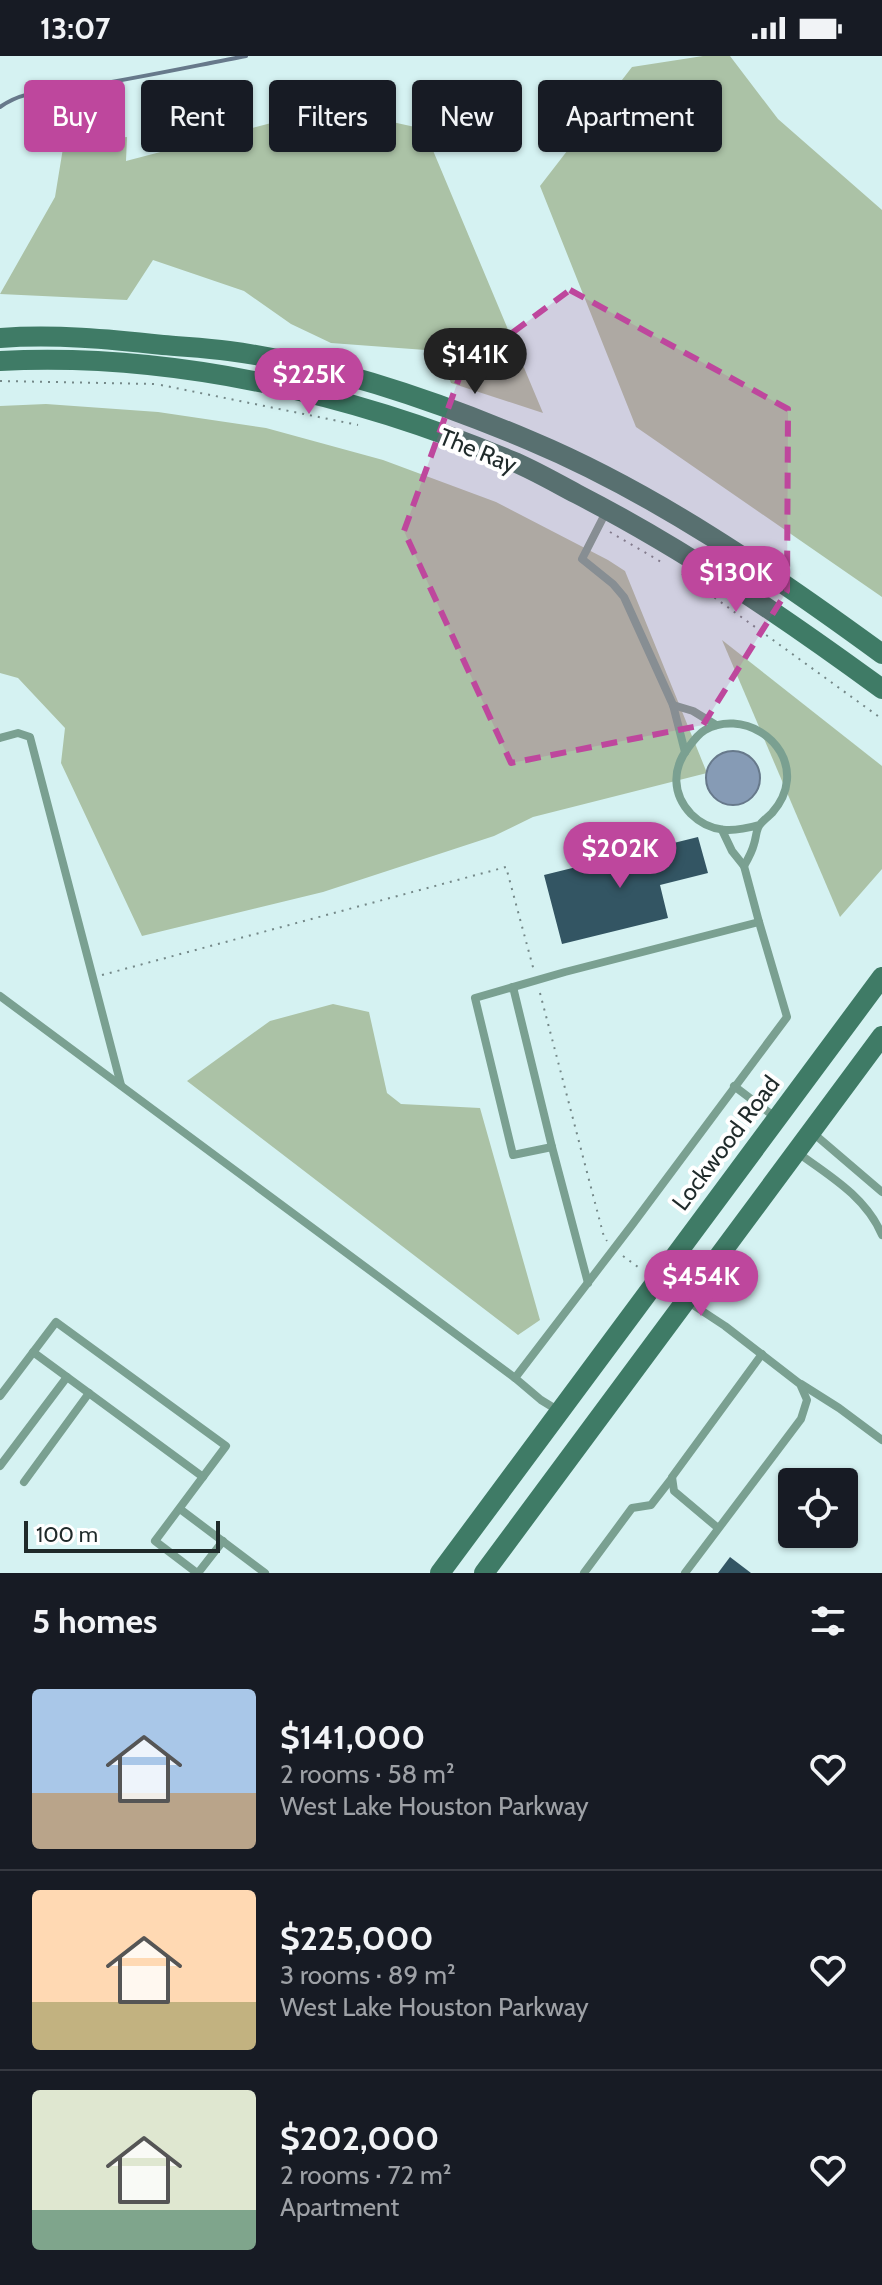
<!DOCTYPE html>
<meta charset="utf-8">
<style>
:root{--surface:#171b24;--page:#242831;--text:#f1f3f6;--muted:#9ea1a6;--line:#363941;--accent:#be479d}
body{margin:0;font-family:Cabin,sans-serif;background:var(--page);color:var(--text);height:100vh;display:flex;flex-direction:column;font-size:30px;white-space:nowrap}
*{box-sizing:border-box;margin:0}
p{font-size:26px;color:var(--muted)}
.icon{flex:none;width:44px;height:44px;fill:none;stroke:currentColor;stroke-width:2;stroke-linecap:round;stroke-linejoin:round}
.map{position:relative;height:1517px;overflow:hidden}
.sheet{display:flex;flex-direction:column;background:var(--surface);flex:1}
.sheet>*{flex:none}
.hud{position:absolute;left:24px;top:24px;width:834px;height:72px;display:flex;gap:16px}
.tools{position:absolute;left:778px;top:1412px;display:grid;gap:16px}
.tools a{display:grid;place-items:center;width:80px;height:80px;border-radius:8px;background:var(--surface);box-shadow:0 2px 6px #0004;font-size:40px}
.scale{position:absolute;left:24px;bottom:20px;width:196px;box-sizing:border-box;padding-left:8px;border:4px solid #1f2a2a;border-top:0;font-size:22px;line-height:28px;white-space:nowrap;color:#1f2a2a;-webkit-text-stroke:6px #fff;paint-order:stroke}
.price{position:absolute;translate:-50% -68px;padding:0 18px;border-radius:28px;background:var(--accent);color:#fff;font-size:26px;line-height:52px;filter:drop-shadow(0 2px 4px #0008)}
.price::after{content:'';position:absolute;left:50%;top:48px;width:24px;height:18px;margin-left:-12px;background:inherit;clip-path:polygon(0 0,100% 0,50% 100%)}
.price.current{background:#222;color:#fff}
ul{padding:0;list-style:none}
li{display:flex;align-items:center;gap:24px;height:200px;padding:0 32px}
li+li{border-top:2px solid var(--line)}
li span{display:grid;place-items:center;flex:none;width:224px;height:160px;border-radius:8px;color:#555}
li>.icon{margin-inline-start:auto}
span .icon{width:96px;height:96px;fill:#fffc;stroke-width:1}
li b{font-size:34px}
h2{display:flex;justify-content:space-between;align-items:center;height:96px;padding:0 32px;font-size:34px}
.pill{padding:0 28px;border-radius:8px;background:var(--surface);box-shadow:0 2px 6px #0004;font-size:28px;line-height:72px}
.pill.current{background:var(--accent);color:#fff}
.status{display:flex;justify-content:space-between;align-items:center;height:56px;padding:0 40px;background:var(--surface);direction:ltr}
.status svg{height:22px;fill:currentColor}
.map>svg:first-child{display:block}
.forest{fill:#abc2a6}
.water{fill:#869bb5;stroke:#67798b;stroke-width:2}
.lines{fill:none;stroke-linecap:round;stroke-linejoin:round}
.stream{stroke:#67798b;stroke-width:4}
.building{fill:#335563}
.path{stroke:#748888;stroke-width:2;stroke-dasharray:2 6;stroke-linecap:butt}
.lane{stroke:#7aa091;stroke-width:8}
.secondary{stroke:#3f7b66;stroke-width:20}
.marked{fill:#be479d;fill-opacity:0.2;stroke:#be479d;stroke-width:6;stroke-dasharray:16 10;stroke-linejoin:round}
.labels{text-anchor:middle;stroke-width:8;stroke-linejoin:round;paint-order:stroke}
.street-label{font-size:24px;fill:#1f2a2a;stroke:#fff}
</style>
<div class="status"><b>13:07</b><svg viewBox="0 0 49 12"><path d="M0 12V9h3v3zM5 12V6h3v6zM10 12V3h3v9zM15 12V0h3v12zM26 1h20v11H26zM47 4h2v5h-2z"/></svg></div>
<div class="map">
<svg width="882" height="1517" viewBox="0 0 882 1517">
<rect width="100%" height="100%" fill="#d5f2f2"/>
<g class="forest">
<path d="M703 0H730L778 63 882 154V541L636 371 540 130 632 11Z"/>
<path d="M329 52 424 73 543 357 451 327 439 295 331 287 291 268 244 235 153 204 127 244 0 238 55 141 64 86 127 81 126 105Z"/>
<path d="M46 348 158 356 266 372 383 404 496 446 608 504 625 515 707 717 533 761 494 780 323 836 142 880 61 707 65 672 18 622 0 617V350Z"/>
<path d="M722 584 882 710V813L840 861Z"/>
<path d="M333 948 369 956 387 1037 401 1048 480 1052 540 1264 518 1279 187 1025 270 965Z"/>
</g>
<circle class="water" cx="733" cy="722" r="27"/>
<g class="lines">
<path class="stream" d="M0 51C26 33 47 37 76 32 133 23 189 11 246 0"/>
</g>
<g class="building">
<path d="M698 781 708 817 660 829 668 862 562 888 544 819Z"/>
<path d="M730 1501 751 1517H718Z"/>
</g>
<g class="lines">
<g class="path">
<path d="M0 325 155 328"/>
<path d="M161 329 358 369"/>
<path d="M610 476 663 507"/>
<path d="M682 518 882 663"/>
<path d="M102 919 506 811 534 915"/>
<path d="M540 937 604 1181 607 1185"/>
<path d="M623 1200 638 1211"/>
</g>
<g class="lane">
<path d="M607 454 582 503 613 528 624 541 673 649 685 696"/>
<path d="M673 649 693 655 716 669"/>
<path d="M0 682 18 677 30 681 121 1029"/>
<path d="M722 774 732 795 744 810 759 866"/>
<path d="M744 810C748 803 752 796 754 788 756 782 756 775 759 770 762 765 768 761 772 757 780 748 786 736 787 724 790 683 741 654 705 674 698 678 693 685 688 692 672 713 672 738 691 758 711 778 734 776 759 769"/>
<path d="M513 931 552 1091 588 1227"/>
<path d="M0 940 515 1322"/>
<path d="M734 1030 775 1061"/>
<path d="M813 1077 882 1136"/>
<path d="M552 1091 513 1099 475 942 565 916 759 866 787 961 632 1169 515 1322 541 1344 559 1355"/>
<path d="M798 1097C830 1120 866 1141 882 1179"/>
<path d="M33 1296 203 1421"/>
<path d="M801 1328 839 1352 882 1384"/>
<path d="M0 1340 56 1266 226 1390 155 1485 197 1517"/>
<path d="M0 1410 67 1321"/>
<path d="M24 1426 89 1337"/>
<path d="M180 1453 265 1517"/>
<path d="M718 1472 674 1435 672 1421 762 1298"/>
<path d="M198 1517 223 1485"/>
<path d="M584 1517 632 1452 651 1449 672 1422"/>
<path d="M685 1517 801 1363 807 1344 800 1328 725 1270 687 1245"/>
</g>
<g class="secondary">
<path d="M0 282C54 278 109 283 163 289 185 291 207 292 229 295 328 308 439 346 531 385 655 437 774 519 882 598"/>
<path d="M0 305C172 296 354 338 512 405 534 414 556 427 577 438 684 493 785 562 882 633"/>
<path d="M440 1517 882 921"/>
<path d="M484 1517 882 980"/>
</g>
</g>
<path class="marked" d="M570 234 788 353 787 535 703 669 511 707 404 475 462 314Z"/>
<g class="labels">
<g class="street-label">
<text transform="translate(478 395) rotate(22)" y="8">The Ray</text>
<text transform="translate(726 1087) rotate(-53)" y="8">Lockwood Road</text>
</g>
</g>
</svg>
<div class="tools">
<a><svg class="icon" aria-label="locate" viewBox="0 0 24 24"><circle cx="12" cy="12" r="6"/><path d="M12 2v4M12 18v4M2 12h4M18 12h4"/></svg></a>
</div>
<div class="scale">100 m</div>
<b class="price current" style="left:475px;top:340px">$141K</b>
<b class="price" style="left:309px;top:360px">$225K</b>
<b class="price" style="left:736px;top:558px">$130K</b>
<b class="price" style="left:620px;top:834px">$202K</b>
<b class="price" style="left:701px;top:1262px">$454K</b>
<div class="hud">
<a class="pill current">Buy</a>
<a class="pill">Rent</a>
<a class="pill">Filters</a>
<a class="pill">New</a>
<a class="pill">Apartment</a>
</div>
</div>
<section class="sheet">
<h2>5 homes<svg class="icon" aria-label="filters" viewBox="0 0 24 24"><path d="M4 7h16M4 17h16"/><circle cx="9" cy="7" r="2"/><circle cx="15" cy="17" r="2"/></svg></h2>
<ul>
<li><span style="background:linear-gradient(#a9c7e8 65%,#b9a48a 0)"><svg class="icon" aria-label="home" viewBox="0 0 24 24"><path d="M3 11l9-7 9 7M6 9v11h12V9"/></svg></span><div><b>$141,000</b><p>2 rooms · 58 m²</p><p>West Lake Houston Parkway</p></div><svg class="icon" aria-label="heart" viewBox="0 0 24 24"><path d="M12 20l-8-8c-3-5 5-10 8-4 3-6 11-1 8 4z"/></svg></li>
<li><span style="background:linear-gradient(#ffd9b3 70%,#c2b280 0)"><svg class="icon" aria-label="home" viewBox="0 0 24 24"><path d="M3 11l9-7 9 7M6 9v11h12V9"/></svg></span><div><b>$225,000</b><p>3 rooms · 89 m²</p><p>West Lake Houston Parkway</p></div><svg class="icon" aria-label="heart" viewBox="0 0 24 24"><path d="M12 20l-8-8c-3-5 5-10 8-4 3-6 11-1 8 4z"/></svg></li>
<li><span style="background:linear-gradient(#dfe7d0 75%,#7fa58c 0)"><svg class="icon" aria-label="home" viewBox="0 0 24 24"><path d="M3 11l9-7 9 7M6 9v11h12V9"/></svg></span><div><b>$202,000</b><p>2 rooms · 72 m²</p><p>Apartment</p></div><svg class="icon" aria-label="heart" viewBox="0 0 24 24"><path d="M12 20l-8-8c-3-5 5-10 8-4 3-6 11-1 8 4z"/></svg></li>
</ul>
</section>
